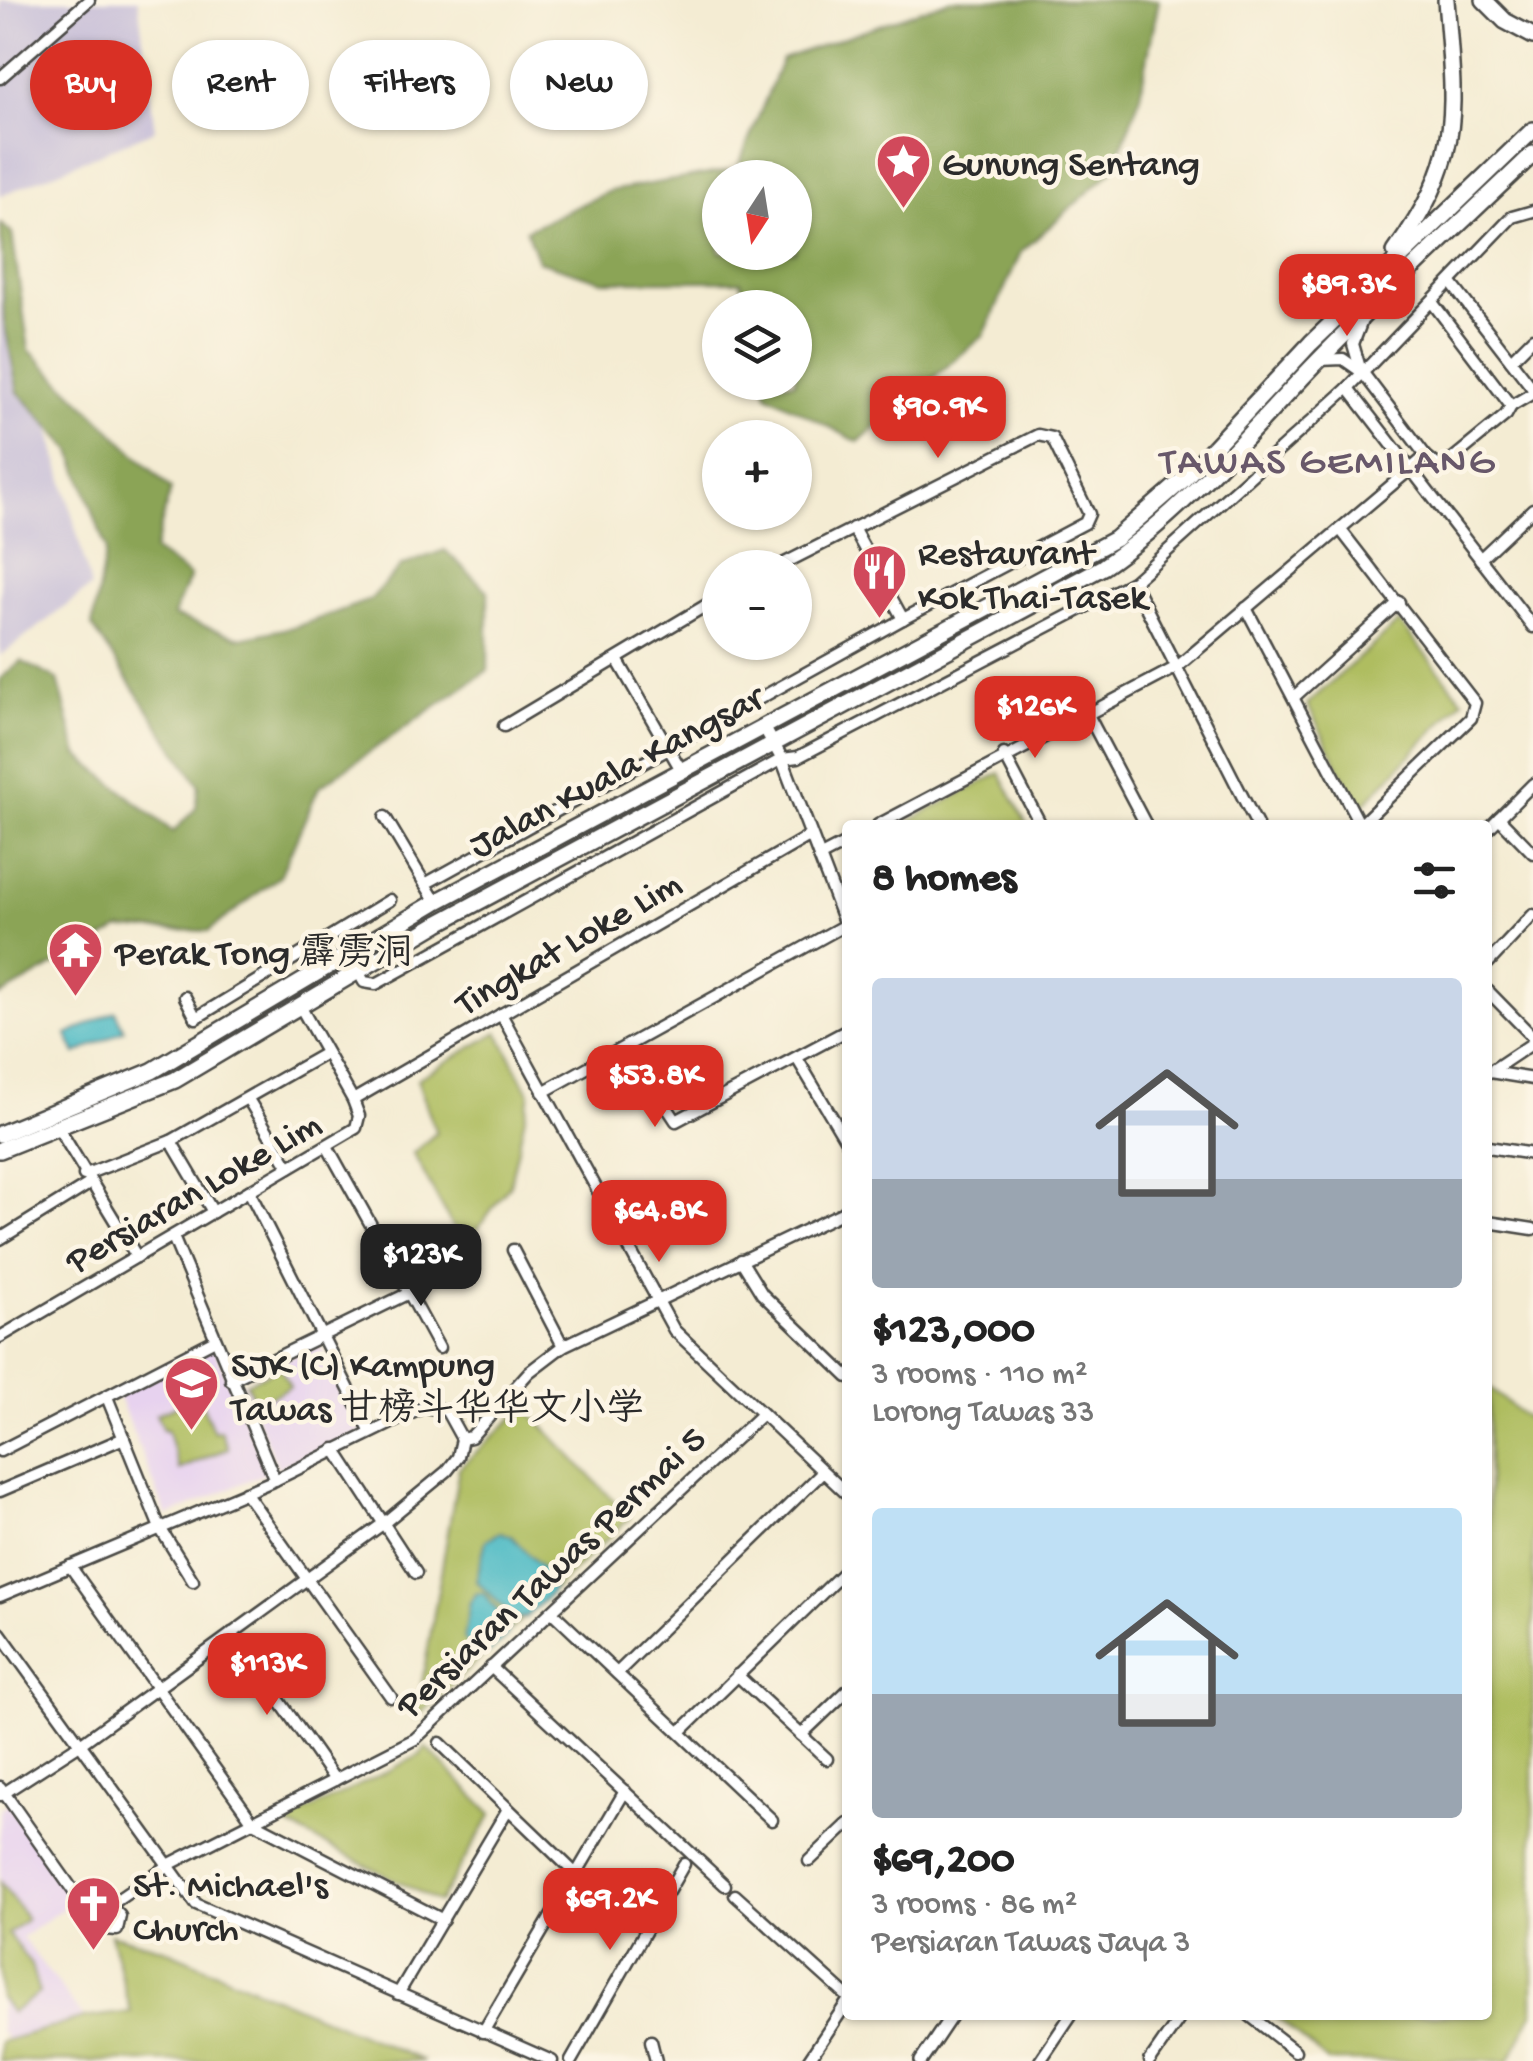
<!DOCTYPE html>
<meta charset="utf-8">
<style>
:root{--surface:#fff;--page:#f2f2f2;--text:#222;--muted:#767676;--accent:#d93025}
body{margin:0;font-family:"Gochi Hand","LXGW WenKai TC",sans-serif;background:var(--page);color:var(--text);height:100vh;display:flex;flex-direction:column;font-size:38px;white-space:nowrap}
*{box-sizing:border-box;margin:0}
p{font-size:32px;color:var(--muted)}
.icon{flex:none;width:55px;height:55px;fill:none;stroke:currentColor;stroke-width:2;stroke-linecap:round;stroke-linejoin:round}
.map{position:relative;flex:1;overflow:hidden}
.details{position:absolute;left:842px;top:820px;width:650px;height:1200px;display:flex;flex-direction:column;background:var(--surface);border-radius:10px;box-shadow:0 2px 8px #0004}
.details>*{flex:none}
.guide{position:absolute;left:30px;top:40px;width:662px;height:90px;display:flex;gap:20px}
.needle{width:65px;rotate:192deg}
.controls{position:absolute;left:702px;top:160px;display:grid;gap:20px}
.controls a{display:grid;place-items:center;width:110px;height:110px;border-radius:50%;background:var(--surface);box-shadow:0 2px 8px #0004;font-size:50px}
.price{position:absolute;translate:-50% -85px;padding:0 22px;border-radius:20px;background:var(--accent);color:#fff;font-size:32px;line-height:65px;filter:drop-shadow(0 2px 5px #0008)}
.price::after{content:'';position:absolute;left:50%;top:60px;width:30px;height:22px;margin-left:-15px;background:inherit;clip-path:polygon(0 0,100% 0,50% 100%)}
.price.active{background:#222;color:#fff}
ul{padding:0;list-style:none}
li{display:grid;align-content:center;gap:20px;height:530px;padding:0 30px}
li span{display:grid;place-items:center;height:310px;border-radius:10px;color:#555}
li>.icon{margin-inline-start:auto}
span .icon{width:180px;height:180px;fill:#fffc;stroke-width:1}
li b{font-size:42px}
h2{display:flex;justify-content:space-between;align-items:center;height:120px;padding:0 30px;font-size:42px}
.chip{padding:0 35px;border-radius:45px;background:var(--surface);box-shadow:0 2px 8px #0004;font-size:35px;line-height:90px}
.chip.active{background:var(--accent);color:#fff}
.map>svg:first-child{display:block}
.built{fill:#e7d2ef}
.industrial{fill:#c8bfd8}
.green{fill:#afbd60;stroke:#6d7446;stroke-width:2.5}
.forest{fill:#8ba456;stroke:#5b6840;stroke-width:2.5;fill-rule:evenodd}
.water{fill:#4bbac4;stroke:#3b7278;stroke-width:2.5}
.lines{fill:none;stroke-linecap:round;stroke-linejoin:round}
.minor-casing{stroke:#494844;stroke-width:15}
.tertiary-casing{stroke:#494844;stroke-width:16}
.trunk-casing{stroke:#494844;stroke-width:20}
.minor{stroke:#fff;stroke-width:10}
.tertiary{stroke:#fff;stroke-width:11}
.trunk{stroke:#fff;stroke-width:15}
.labels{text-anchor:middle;stroke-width:9;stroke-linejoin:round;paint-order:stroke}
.poi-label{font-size:38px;fill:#2b2b2b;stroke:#fcf5e5;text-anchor:start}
.street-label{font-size:38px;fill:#2b2b2b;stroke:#fcf5e5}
.neighbourhood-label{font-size:40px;letter-spacing:2.5px;fill:#68586a;stroke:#fcf5e5}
</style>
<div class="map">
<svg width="1533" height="2061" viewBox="0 0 1533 2061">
<rect width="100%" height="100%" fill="#fcf5e5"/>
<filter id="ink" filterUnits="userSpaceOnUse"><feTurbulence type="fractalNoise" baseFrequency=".01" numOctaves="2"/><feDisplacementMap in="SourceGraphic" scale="20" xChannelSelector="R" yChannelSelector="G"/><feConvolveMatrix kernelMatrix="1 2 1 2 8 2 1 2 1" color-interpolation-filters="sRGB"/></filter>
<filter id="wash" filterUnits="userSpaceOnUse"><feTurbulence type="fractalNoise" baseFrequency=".0048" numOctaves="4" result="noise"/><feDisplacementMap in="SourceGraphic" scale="40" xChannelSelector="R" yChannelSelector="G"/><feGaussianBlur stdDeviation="2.25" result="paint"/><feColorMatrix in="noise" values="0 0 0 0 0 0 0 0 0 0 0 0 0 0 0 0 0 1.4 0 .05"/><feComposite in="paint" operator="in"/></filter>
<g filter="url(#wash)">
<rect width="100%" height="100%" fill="#f4ecd3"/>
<g class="built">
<path d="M319 1343 361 1432 278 1468 242 1383Z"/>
<path d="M213 1347 267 1472 167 1516 118 1395Z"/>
<path d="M8 1803 74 1900 22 1938 84 2018 8 2041 0 2030V1809Z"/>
</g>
<g class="industrial">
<path d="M0 0H138L155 130 0 196Z"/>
<path d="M0 237 91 587 0 656Z"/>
</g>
<g class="green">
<path d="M1399 622 1463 700 1360 808 1307 704Z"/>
<path d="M1000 773 1027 825H901Z"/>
<path d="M498 1032 530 1094 510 1184 464 1248 413 1153 436 1133 417 1079Z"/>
<path d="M280 1367 290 1387 256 1404 246 1383Z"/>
<path d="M1488 1387 1533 1423V2013L1509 2061H1328L1274 2015H1488Z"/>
<path d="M199 1397 214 1432 220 1430 228 1448 179 1470 167 1429 163 1430 156 1414Z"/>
<path d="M525 1407 630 1518 416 1718 459 1468Z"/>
<path d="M426 1747 492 1814 439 1902 283 1823 420 1755Z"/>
<path d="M0 1882 27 1919 8 1934 31 1965 39 1993 11 2013 0 1997Z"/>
<path d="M110 1934 161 1948 423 2061H0V2042L84 2018 131 2012Z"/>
</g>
<g class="forest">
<path d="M950 0H1159L1139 100 1113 170 1021 252 984 335 858 442 767 394 764 383 795 382V308L748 307 741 281H603L538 261 526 230 610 191 737 169 782 59ZM720 178H795V252H720Z"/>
<path d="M1 224 12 233 29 350 171 489 154 551 190 576 173 616 241 638 298 626 370 600 401 566 445 550 488 591V670L319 787 280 876 209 931 120 929 0 996V679L21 661 58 680 78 755 173 832 196 808 199 785 92 626 106 549 72 451 18 392 4 321Z"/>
</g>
<g class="water">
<path d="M115 1011 124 1030 76 1054 67 1035Z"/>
<path d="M501 1532 511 1536 554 1581 551 1593 525 1618 513 1617 476 1581 486 1540Z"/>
<path d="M477 1593 484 1594 510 1627 507 1636 487 1654H477L464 1639 470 1602Z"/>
</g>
</g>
<g filter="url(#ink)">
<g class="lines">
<defs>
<g id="minor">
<path d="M0 78 89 0"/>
<path d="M1451 283 1533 389"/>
<path d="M1511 360 1533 338"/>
<path d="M1360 368 1353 344 1361 323"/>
<path d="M1348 388 1533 627"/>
<path d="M1511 406 1533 393"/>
<path d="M1426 456 1437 465H1445L1506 415 1511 406 1432 302"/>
<path d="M853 528 903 619"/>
<path d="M1340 529 1475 703 1471 718 1360 825"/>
<path d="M1480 559 1533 509"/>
<path d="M1133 582 1257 825"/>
<path d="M1246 608 1360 825"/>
<path d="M618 661 680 768"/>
<path d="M1294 697 1399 602"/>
<path d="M1087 713 1146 825"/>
<path d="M504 726 720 597"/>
<path d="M1004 754 1041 825"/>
<path d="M385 817 425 884"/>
<path d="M1499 818 1533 853"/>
<path d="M878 825 1177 667 1426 456 1363 373 1343 359 1319 360"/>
<path d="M1488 829 1533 784"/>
<path d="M819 857 848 842"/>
<path d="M436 902 425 884 903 619 1085 523 1089 514 1052 438 1038 435 775 568"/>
<path d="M1488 963 1533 915"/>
<path d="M358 971 364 982 376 984 782 759 798 757 1133 582 1348 388 1512 217 1533 211"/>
<path d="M1488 991 1533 1037"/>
<path d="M185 997 196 1018 390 900"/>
<path d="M501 1014 674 1330 848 1495"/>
<path d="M798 1060 848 1144"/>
<path d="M1490 1072 1533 1079"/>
<path d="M1488 1073 1533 1043"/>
<path d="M653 1086 676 1121 848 1030"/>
<path d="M543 1092 845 925"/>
<path d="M248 1099 289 1167"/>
<path d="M353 1100 811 835"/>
<path d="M59 1129 137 1257"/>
<path d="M171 1141 213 1212"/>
<path d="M1488 1147 1533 1154"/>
<path d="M84 1175 171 1141 326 1053"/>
<path d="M249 1191 370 1431"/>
<path d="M1488 1222 1533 1229"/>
<path d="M173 1237 275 1480"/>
<path d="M0 1239 89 1184"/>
<path d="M513 1250 563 1346"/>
<path d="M741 1260 762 1294 848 1377"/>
<path d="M409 1293 439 1348"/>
<path d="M0 1337 356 1128 359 1116 353 1100 300 1006"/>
<path d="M231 1380 409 1293 327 1146"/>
<path d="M107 1397 160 1528 193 1581"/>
<path d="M462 1439 471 1437 529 1372 563 1346 848 1210"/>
<path d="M335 1449 416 1573"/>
<path d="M0 1451 213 1341"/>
<path d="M0 1491 124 1438"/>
<path d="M245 1492 391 1697"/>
<path d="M70 1566 253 1822 443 1920"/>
<path d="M0 1596 275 1480 424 1407 446 1410 462 1439"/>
<path d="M552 1612 772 1820"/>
<path d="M0 1633 196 1904 552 2061"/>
<path d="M232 1633 335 1780"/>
<path d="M491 1667 725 1885"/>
<path d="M617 1673 823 1472"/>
<path d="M737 1675 827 1759"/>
<path d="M681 1731 848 1568"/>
<path d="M801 1735 848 1690"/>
<path d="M440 1743 576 1874"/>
<path d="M0 1787 91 1916 105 1929 117 1930 120 1916 110 1905 170 1864 415 1739 761 1415"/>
<path d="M1 1795 83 1742 384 1523 447 1471 458 1457 462 1439"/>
<path d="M809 1861 848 1824"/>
<path d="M735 1895 848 1997"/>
<path d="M398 1994 508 1809"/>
<path d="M1249 2015 1295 2051"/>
<path d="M483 2032 625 1791"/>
<path d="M651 2041 656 2061"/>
<path d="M571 2061 684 1864"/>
<path d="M808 2061 848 2001"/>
<path d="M1040 2061 1071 2015"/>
<path d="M1150 2061 1182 2015"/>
</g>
<g id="tertiary">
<path d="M764 727 782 759 848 931"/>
<path d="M921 2061 952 2015"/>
</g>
<g id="trunk">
<path d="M1484 0 1505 21 1533 36"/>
<path d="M1395 252C1464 155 1455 113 1446 0"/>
<path d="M0 1134 152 1071 436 902 1115 539 1184 479 1311 343 1533 130"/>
<path d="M0 1150 175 1080 439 923 1103 567C1185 511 1249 432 1318 361 1387 290 1461 223 1533 154"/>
</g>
</defs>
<use href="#minor" class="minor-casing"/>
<use href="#tertiary" class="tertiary-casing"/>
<use href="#trunk" class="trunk-casing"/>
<use href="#minor" class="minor"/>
<use href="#tertiary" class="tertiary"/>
<use href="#trunk" class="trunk"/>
</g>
</g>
<defs>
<symbol id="sight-pin" viewBox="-11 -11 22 30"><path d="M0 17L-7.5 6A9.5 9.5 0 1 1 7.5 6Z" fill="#d1495b" stroke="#fcf5e5"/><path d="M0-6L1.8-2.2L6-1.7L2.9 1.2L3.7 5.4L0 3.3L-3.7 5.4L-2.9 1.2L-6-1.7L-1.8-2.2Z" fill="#fff"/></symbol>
<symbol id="restaurant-pin" viewBox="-11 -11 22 30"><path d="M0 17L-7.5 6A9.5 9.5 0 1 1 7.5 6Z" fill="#d1495b" stroke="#fcf5e5"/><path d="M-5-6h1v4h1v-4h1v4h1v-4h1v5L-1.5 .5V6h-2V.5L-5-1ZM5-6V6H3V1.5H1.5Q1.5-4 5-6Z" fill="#fff"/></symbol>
<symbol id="temple-pin" viewBox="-11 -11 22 30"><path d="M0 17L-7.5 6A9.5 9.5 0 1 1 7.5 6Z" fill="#d1495b" stroke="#fcf5e5"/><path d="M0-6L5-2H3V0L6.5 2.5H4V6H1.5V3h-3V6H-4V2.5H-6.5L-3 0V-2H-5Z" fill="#fff"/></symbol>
<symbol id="school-pin" viewBox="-11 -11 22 30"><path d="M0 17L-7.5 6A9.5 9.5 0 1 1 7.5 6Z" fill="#d1495b" stroke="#fcf5e5"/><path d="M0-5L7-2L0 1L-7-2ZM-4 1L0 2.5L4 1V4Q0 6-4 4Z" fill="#fff"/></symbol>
<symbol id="church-pin" viewBox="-11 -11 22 30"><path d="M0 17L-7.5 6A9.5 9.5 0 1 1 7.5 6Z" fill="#d1495b" stroke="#fcf5e5"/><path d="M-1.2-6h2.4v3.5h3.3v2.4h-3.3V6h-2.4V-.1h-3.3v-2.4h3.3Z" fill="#fff"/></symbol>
</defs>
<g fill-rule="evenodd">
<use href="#sight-pin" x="872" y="130" width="63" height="86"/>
<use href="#restaurant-pin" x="848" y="540" width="63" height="86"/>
<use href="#temple-pin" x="44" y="918" width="63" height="86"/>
<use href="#school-pin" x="160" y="1352" width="63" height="86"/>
<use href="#church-pin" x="62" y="1872" width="63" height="86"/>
</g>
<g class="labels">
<g class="poi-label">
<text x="942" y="174">Gunung Sentang</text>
<text x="918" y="563">Restaurant<tspan x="918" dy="44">Kok Thai-Tasek</tspan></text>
<text x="115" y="963">Perak Tong 霹雳洞</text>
<text x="231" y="1375">SJK (C) Kampung<tspan x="231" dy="44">Tawas 甘榜斗华华文小学</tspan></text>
<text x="133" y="1895">St. Michael's<tspan x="133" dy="44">Church</tspan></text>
</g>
<g class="street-label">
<text transform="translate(615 769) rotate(-28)" y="13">Jalan Kuala Kangsar</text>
<text transform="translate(567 941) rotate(-30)" y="13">Tingkat Loke Lim</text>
<text transform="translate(192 1190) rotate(-30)" y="13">Persiaran Loke Lim</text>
<text transform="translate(549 1570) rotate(-43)" y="13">Persiaran Tawas Permai 5</text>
</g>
<g class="neighbourhood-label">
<text x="1328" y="472">TAWAS GEMILANG</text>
</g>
</g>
</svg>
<div class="controls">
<a><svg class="needle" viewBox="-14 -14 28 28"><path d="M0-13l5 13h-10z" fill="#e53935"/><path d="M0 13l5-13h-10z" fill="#767676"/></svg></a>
<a><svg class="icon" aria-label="layers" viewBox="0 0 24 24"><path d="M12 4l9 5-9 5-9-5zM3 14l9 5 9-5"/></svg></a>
<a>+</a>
<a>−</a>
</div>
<b class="price" style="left:1347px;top:339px">$89.3K</b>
<b class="price" style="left:938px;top:461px">$90.9K</b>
<b class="price" style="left:1035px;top:761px">$126K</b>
<b class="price" style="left:655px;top:1130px">$53.8K</b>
<b class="price" style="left:659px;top:1265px">$64.8K</b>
<b class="price active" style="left:421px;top:1309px">$123K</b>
<b class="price" style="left:267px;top:1718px">$113K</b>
<b class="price" style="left:610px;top:1953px">$69.2K</b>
<div class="guide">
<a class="chip active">Buy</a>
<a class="chip">Rent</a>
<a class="chip">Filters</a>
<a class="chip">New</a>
</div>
<section class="details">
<h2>8 homes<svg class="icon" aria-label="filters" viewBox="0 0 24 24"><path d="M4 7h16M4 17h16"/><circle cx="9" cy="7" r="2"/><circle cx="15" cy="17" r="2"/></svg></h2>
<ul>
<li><span style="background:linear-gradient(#c9d6e8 65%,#9aa5b1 0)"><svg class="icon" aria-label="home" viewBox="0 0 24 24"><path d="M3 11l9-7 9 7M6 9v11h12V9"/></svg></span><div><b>$123,000</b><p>3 rooms · 110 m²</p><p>Lorong Tawas 33</p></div></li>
<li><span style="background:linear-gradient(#bfe0f5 60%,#9aa5b1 0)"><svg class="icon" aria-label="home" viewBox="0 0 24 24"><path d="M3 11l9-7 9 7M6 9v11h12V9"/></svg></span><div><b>$69,200</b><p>3 rooms · 86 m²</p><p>Persiaran Tawas Jaya 3</p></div></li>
</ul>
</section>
</div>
